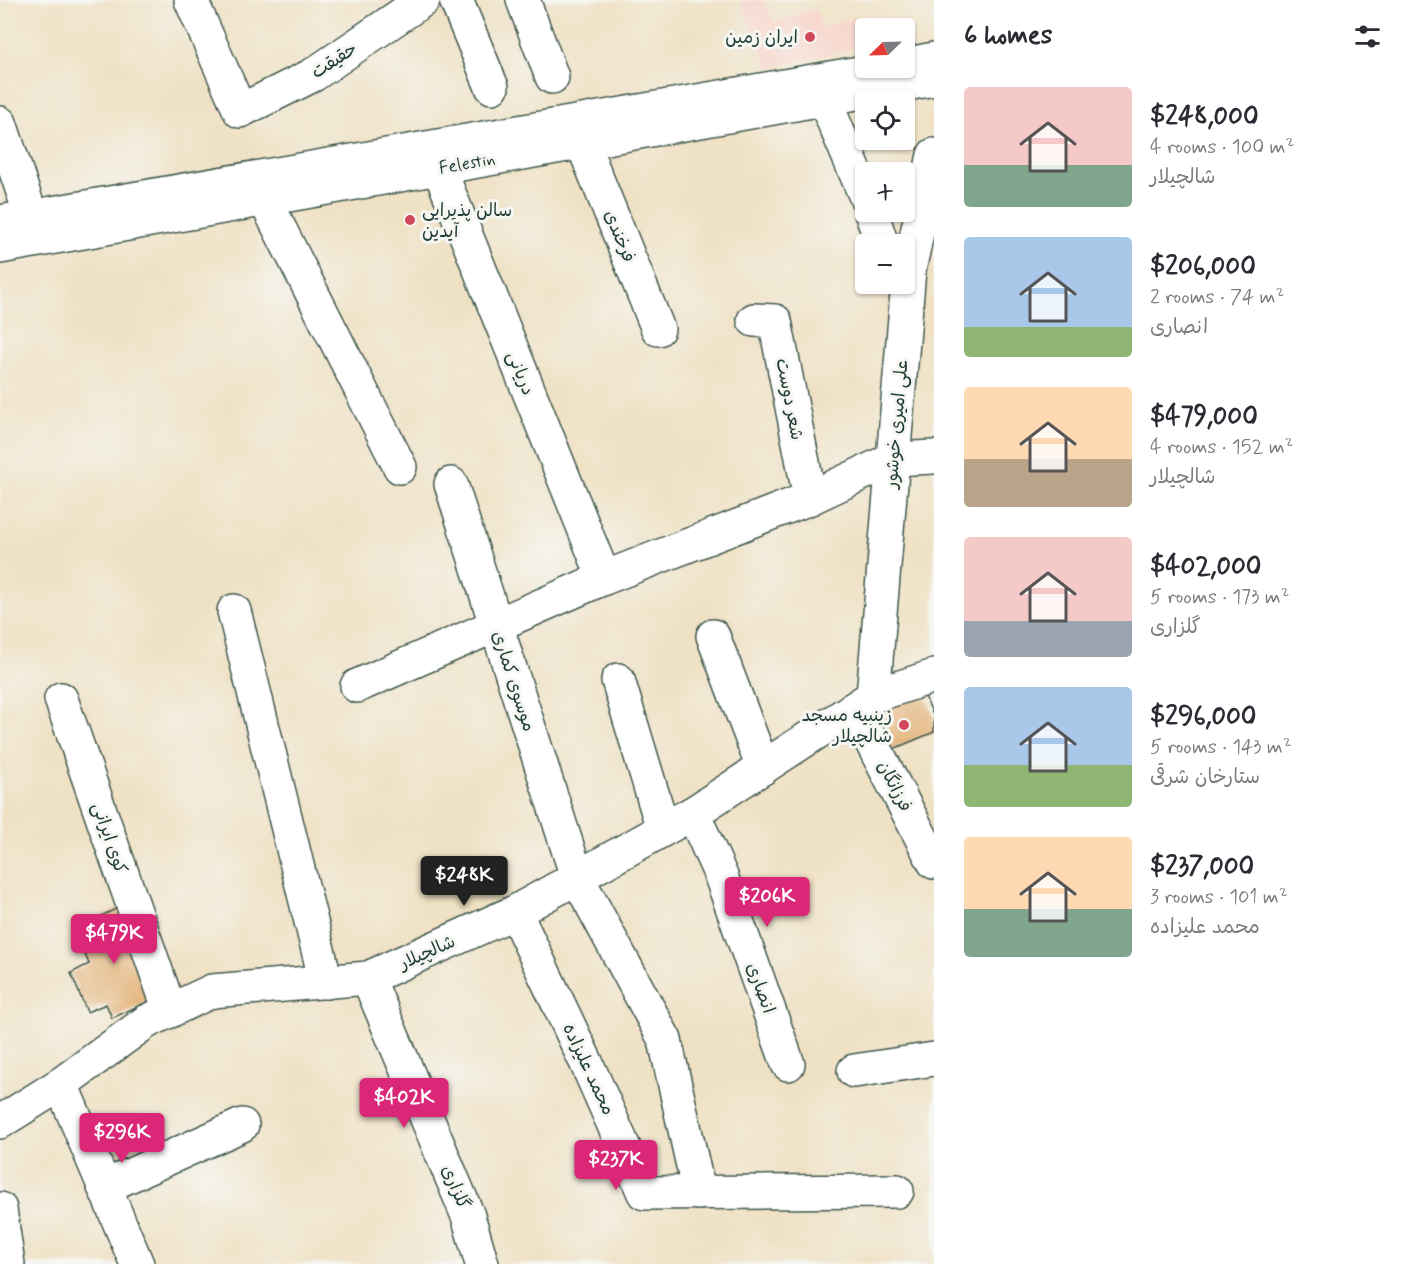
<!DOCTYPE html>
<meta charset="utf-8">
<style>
:root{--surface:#fff;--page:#f2f2f3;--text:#2b2b33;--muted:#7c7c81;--accent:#db2777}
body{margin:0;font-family:Mynerve,"Playpen Sans Arabic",sans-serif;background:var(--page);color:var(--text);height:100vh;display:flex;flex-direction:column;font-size:22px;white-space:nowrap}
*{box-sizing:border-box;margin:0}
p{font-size:20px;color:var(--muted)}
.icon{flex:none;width:33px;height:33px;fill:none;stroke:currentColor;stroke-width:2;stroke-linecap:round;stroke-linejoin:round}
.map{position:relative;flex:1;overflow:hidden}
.side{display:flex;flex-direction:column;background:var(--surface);width:480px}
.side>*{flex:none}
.needle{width:39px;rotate:247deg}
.tools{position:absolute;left:855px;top:18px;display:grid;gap:12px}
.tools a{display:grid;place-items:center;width:60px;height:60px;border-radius:6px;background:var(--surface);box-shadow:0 2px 4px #0004;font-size:30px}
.price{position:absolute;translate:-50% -51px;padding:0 14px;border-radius:6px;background:var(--accent);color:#fff;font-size:20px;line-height:39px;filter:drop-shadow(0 2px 3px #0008)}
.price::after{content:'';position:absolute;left:50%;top:36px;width:18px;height:14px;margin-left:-9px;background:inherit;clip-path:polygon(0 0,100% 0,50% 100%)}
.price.on{background:#222;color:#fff}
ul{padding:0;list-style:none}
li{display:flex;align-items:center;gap:18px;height:150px;padding:0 30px}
li span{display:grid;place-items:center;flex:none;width:168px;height:120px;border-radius:6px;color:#555}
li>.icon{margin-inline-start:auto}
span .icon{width:72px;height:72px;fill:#fffc;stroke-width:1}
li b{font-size:26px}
h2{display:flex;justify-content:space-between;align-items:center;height:72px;padding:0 30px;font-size:26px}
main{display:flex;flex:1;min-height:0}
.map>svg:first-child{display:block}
.built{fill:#f7d1c6}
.building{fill:#e3b075}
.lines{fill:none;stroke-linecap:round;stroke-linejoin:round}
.minor-casing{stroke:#3e564a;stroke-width:36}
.major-casing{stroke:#3e564a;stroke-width:36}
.minor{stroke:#fff;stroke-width:33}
.major{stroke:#fff;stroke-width:33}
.poi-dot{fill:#d1495b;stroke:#f6f6f2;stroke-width:2}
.labels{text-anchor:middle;stroke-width:6;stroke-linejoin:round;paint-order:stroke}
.poi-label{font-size:18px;fill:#1f3d34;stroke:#f6f6f2;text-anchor:end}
.street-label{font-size:18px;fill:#1f3d34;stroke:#f6f6f2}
</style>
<main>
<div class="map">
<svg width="934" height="1264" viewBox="0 0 934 1264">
<rect width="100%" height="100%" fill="#f6f6f2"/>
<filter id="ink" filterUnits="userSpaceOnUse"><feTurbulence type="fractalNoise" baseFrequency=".0167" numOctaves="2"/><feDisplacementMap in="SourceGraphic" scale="12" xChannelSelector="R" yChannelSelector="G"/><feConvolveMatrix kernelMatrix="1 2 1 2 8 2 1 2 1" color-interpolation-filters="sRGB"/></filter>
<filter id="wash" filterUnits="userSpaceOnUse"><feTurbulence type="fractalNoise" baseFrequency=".008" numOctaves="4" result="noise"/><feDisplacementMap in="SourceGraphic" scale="24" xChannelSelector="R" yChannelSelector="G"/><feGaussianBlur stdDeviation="1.35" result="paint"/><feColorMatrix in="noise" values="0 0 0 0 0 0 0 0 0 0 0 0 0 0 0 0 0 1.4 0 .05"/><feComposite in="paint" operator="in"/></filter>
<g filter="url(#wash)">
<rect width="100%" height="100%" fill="#efe1c4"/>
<path class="built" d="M740 0H764L773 23 816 9 822 28 864 14 869 28H866L865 45 769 69Z"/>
<g id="blocks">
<g class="building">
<path d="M920 685 934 717V732L886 752 867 708Z"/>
<path d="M126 904 160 996 112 1018 106 1004 87 1012 71 973 89 964 74 929Z"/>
</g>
</g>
</g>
<g filter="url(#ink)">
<use href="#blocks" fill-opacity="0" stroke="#3e564a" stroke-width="1.5"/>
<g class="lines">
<defs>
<g id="minor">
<path d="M191 0 240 111 313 75 423 0"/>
<path d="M456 0 492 87"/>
<path d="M523 0 552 77"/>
<path d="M904 65 934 59"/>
<path d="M824 99 866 197"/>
<path d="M0 123 31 216"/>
<path d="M582 142 658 329"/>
<path d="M439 168 604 578"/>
<path d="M265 200 400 467"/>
<path d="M871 212 882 244"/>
<path d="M0 222 888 68"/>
<path d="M754 320 775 321 810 498"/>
<path d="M451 484 577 877 665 1040 699 1193"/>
<path d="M234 611 326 982"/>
<path d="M713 636 763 768"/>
<path d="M618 680 663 829"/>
<path d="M357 686 604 578 810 498 893 459 934 457"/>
<path d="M873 696 909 270 934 155"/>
<path d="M61 699 170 1011"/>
<path d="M855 710 934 862"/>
<path d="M693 813 721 876 788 1064"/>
<path d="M515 912 586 1062 644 1193 897 1191"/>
<path d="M368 978 468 1216 482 1264"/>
<path d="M854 1071 934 1059"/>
<path d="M61 1084 137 1264"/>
<path d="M0 1122 61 1084 146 1022 212 991 368 978 515 912 693 813 873 696 934 676"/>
<path d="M104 1187 242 1125"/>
</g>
<g id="major">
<path d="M0 247 934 79"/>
<path d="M0 1209 8 1264"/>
</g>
</defs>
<use href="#minor" class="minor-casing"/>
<use href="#major" class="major-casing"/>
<use href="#minor" class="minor"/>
<use href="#major" class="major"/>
</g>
</g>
<g class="poi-dot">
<circle cx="810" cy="37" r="6"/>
<circle cx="410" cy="220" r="6"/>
<circle cx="904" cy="725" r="6"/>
</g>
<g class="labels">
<g class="poi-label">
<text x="798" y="43">ایران زمین</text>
<text x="422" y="216" text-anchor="start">سالن پذیرایی<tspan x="422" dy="21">آیدین</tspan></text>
<text x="892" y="721">زینبیه مسجد<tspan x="892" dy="21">شالچیلار</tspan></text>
</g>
<g class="street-label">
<text transform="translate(334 60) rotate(-33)" y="6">حقیقت</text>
<text transform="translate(467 163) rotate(-10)" y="6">Felestin</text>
<text transform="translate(620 236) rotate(68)" y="6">فرخندی</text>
<text transform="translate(521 373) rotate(68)" y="6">دریانی</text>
<text transform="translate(790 399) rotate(79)" y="6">شعر دوست</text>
<text transform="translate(896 424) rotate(-85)" y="6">علی امیری خوشور</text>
<text transform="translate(514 681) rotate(72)" y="6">موسوی کماری</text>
<text transform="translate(895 786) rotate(63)" y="6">فرزانگان</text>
<text transform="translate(110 838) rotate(71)" y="6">کوی ایرانی</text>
<text transform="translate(427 952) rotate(-24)" y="6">شالچیلار</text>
<text transform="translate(761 988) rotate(70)" y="6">انصاری</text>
<text transform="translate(589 1069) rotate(65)" y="6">محمد علیزاده</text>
<text transform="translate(456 1187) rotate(67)" y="6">گلزاری</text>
</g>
</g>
</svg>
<div class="tools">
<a><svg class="needle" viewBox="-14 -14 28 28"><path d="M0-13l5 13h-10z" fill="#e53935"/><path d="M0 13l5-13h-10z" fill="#7c7c81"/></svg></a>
<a><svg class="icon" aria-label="locate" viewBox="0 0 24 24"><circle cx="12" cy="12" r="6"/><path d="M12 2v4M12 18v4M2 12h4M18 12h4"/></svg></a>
<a>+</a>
<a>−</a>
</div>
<b class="price on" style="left:464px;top:907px">$248K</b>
<b class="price" style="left:767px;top:928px">$206K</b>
<b class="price" style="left:114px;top:965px">$479K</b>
<b class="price" style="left:404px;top:1129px">$402K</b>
<b class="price" style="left:122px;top:1164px">$296K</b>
<b class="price" style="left:616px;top:1191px">$237K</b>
</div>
<section class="side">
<h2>6 homes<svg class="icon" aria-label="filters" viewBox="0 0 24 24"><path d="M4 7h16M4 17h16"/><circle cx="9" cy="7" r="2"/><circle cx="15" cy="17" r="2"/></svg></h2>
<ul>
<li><span style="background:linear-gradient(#f6c9c9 65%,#7fa58c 0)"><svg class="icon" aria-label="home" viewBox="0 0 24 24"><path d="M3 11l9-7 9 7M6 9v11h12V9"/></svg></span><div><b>$248,000</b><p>4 rooms · 100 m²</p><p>شالچیلار</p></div></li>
<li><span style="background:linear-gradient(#a9c7e8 75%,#8fb573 0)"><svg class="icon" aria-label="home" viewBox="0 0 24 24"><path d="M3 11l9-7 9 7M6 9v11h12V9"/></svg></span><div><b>$206,000</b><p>2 rooms · 74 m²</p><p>انصاری</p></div></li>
<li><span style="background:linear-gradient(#ffd9b3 60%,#b9a48a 0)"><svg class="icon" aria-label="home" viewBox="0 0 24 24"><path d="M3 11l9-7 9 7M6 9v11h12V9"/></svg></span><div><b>$479,000</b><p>4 rooms · 152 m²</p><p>شالچیلار</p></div></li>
<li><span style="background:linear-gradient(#f6c9c9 70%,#9aa5b1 0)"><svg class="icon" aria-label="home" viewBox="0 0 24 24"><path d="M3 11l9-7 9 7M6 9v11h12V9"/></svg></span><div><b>$402,000</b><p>5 rooms · 173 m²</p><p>گلزاری</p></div></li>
<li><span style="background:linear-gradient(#a9c7e8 65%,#8fb573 0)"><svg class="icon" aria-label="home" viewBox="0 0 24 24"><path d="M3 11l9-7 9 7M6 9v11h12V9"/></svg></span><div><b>$296,000</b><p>5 rooms · 143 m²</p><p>ستارخان شرقی</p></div></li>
<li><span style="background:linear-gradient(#ffd9b3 60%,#7fa58c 0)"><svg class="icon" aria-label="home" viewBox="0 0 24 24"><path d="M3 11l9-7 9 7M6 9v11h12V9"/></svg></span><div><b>$237,000</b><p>3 rooms · 101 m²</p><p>محمد علیزاده</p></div></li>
</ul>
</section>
</main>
